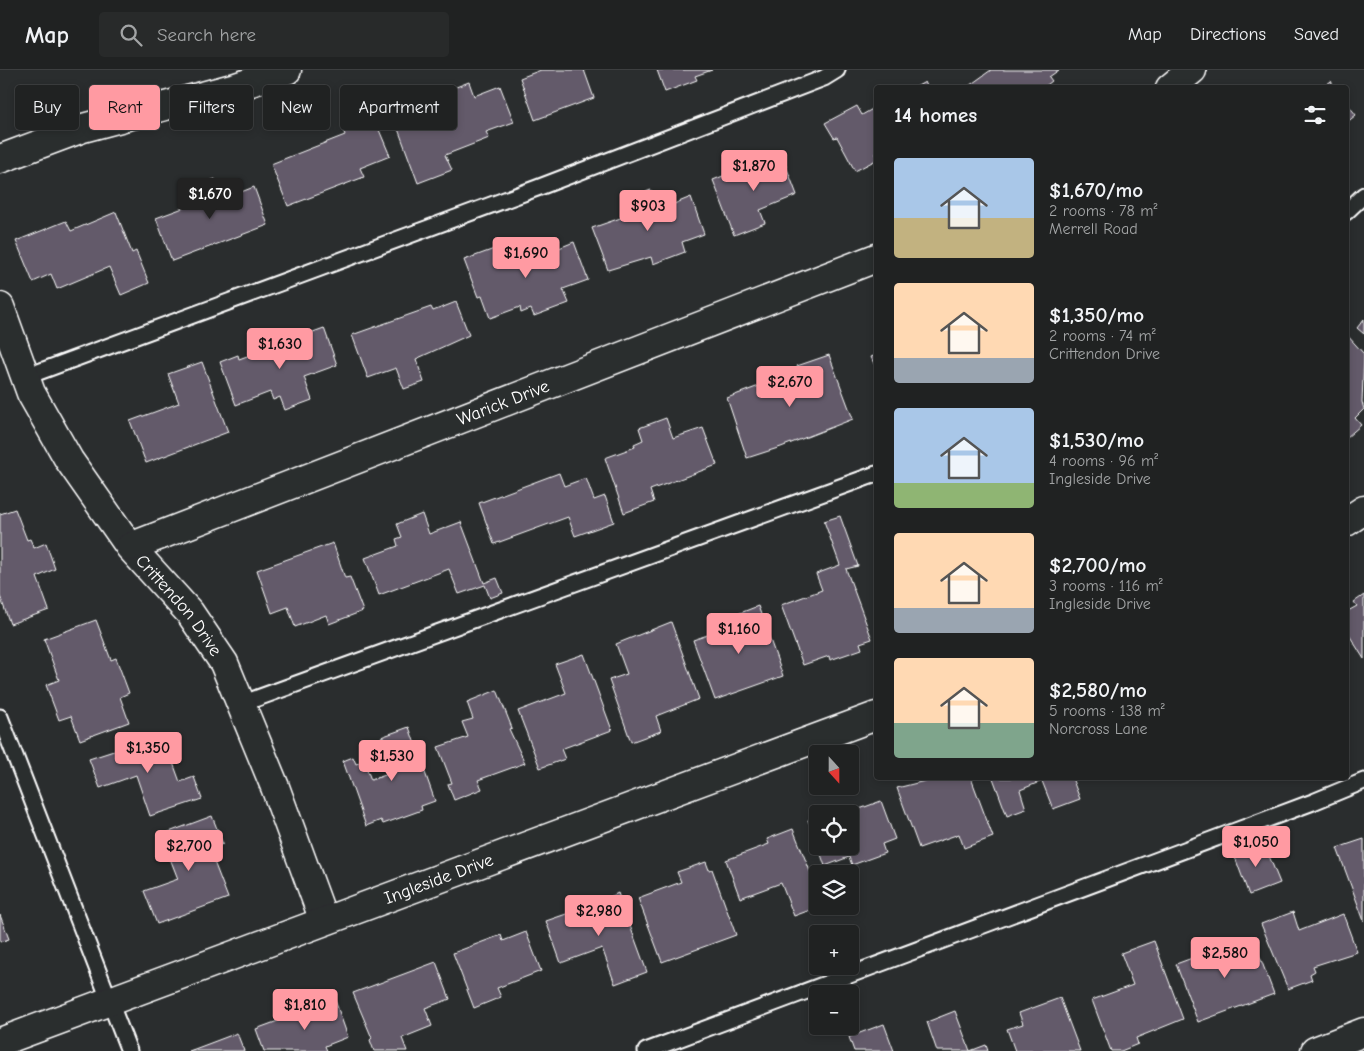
<!DOCTYPE html>
<meta charset="utf-8">
<style>
:root{--surface:#202222;--page:#282a2a;--text:#f1f3f6;--muted:#a2a4a5;--line:#3d3f40;--accent:#ff9aa2}
body{margin:0;font-family:"Comic Neue",sans-serif;background:var(--page);color:var(--text);height:100vh;display:flex;flex-direction:column;font-size:19px;white-space:nowrap}
*{box-sizing:border-box;margin:0}
p{font-size:16px;color:var(--muted)}
.icon{flex:none;width:28px;height:28px;fill:none;stroke:currentColor;stroke-width:2;stroke-linecap:round;stroke-linejoin:round}
.map{position:relative;flex:1;overflow:hidden}
.panel{position:absolute;left:874px;top:15px;width:475px;height:695px;display:flex;flex-direction:column;background:var(--surface);border-radius:5px;box-shadow:0 2px 8px #0003,0 0 0 1px var(--line)}
.panel>*{flex:none}
.banner{position:absolute;left:15px;top:15px;width:475px;height:45px;display:flex;gap:10px}
.needle{width:32px;rotate:159deg}
.fabs{position:absolute;left:809px;top:675px;display:grid;gap:10px}
.fabs a{display:grid;place-items:center;width:50px;height:50px;border-radius:5px;background:var(--surface);box-shadow:0 2px 8px #0003,0 0 0 1px var(--line);font-size:25px}
.price{position:absolute;translate:-50% -42px;padding:0 11px;border-radius:5px;background:var(--accent);color:#111;font-size:16px;line-height:32px;filter:drop-shadow(0 1px 2px #0008)}
.price::after{content:'';position:absolute;left:50%;top:30px;width:15px;height:11px;margin-left:-8px;background:inherit;clip-path:polygon(0 0,100% 0,50% 100%)}
.price.selected{background:#222;color:#fff}
ul{padding:0;list-style:none}
li{display:flex;align-items:center;gap:15px;height:125px;padding:0 20px}
li span{display:grid;place-items:center;flex:none;width:140px;height:100px;border-radius:5px;color:#555}
li>.icon{margin-inline-start:auto}
span .icon{width:60px;height:60px;fill:#fffc;stroke-width:1}
li b{font-size:21px}
h2{display:flex;justify-content:space-between;align-items:center;height:60px;padding:0 20px;font-size:21px}
.chip{padding:0 18px;border-radius:5px;background:var(--surface);box-shadow:0 2px 8px #0003,0 0 0 1px var(--line);font-size:18px;line-height:45px}
.chip.selected{background:var(--accent);color:#111}
header{display:flex;align-items:center;gap:30px;box-sizing:border-box;height:70px;padding:0 25px;background:var(--surface);border-bottom:1px solid var(--line)}
header strong{font-size:24px}
nav{display:flex;gap:28px;margin-inline-start:auto;font-size:18px}
.search{width:350px;height:45px;background:var(--page);display:flex;align-items:center;gap:12px;box-sizing:border-box;padding:0 18px;border-radius:5px;color:var(--muted);font-size:19px}
.map>svg:first-child{display:block}
.building{fill:#635a6b;stroke:#fff}
.lines{fill:none;stroke-linecap:round;stroke-linejoin:round}
.service-casing{stroke:#fff;stroke-width:19}
.minor-casing{stroke:#fff;stroke-width:31}
.tertiary-casing{stroke:#fff;stroke-width:31}
.service{stroke:#2a2d2e;stroke-width:15}
.minor{stroke:#2a2d2e;stroke-width:28}
.tertiary{stroke:#2a2d2e;stroke-width:28}
.labels{text-anchor:middle;stroke-width:4;stroke-linejoin:round;paint-order:stroke}
.street-label{font-size:18px;fill:#fff;stroke:#2a2d2e}
</style>
<header>
<strong>Map</strong>
<div class="search"><svg class="icon" aria-label="search" viewBox="0 0 24 24"><circle cx="10" cy="10" r="6"/><path d="M15 15l6 6"/></svg>Search here</div>
<nav><a>Map</a><a>Directions</a><a>Saved</a></nav>
</header>
<div class="map">
<svg width="1364" height="981" viewBox="0 0 1364 981">
<rect width="100%" height="100%" fill="#2a2d2e"/>
<filter id="ink" filterUnits="userSpaceOnUse"><feTurbulence type="fractalNoise" baseFrequency=".02" numOctaves="2"/><feDisplacementMap in="SourceGraphic" scale="10" xChannelSelector="R" yChannelSelector="G"/><feConvolveMatrix kernelMatrix="1 2 1 2 8 2 1 2 1" color-interpolation-filters="sRGB"/></filter>
<g filter="url(#ink)">
<g class="building">
<path d="M541 0H584L594 28 535 50 520 8Z"/>
<path d="M657 0H712L695 6 697 10 665 22Z"/>
<path d="M991 0H1059L1049 7 1052 11 1043 18H966Z"/>
<path d="M1331 11 1335 18H1322Z"/>
<path d="M469 12 474 26 500 16 514 52 486 62 489 68 445 85 452 100 418 113 394 48 418 39 420 45 430 41 427 35 436 32 433 26Z"/>
<path d="M925 12 928 18H914Z"/>
<path d="M1346 32 1356 45 1346 53Z"/>
<path d="M857 36 862 45 876 37V90L855 101 837 67 834 68 825 53Z"/>
<path d="M374 48 390 86 360 98 364 107 288 136 271 94 345 65 343 60Z"/>
<path d="M781 83 797 125 760 140 765 153 734 165 713 110Z"/>
<path d="M215 109 223 129 254 117 268 155 172 191 156 148 194 134 188 119Z"/>
<path d="M651 120 656 135 662 132 664 138 691 127 704 164 682 172 685 182 653 194 651 187 608 200 592 158 632 144 627 129Z"/>
<path d="M116 142 132 183 136 181 149 213 121 225 109 197 57 219 51 204 33 212 16 171 66 151 71 161Z"/>
<path d="M574 172 588 210 563 219 569 233 534 246 531 239 521 243 520 237 490 248 482 226 478 227 464 190 497 178 502 193 547 177 549 182Z"/>
<path d="M456 232 469 265 416 289 424 312 404 319 396 298 368 308 352 265 431 237 433 241Z"/>
<path d="M1364 249V264L1357 258Z"/>
<path d="M324 258 337 295 304 307 312 330 285 340 280 327 273 330 270 322 236 335 220 292 238 285 239 289Z"/>
<path d="M1346 264 1364 284 1362 332 1364 339 1355 348 1361 355 1346 368Z"/>
<path d="M829 285 853 349 781 377 747 388 727 328 799 301 797 296Z"/>
<path d="M876 285V298L871 287Z"/>
<path d="M202 292 228 362 146 393 130 351 179 333 168 304Z"/>
<path d="M666 348 673 368 703 358 717 395 650 420 654 432 624 443 605 388 635 377 634 374 643 370 639 358Z"/>
<path d="M559 403 564 416 586 408 594 430 605 426 614 452 575 466 568 447 494 474 479 433Z"/>
<path d="M15 439 27 470 30 469 34 478 46 473 55 499 37 507 49 540 10 554 0 526V444Z"/>
<path d="M422 444 429 464 461 452 484 513 497 508 503 523 490 528 485 515 459 524 449 499 379 525 365 488 398 476 396 469 402 467 397 454Z"/>
<path d="M840 446 858 496 846 499 872 569 860 573 862 579 830 590 829 586 803 595 781 535 822 520 816 504 840 495 824 451Z"/>
<path d="M333 473 345 508 350 507 363 541 329 554 326 545 295 557 288 537 272 543 257 500Z"/>
<path d="M1364 525V589L1346 560V542L1357 536 1354 532Z"/>
<path d="M758 536 783 606 715 630 693 570 734 556 730 547Z"/>
<path d="M96 550 111 590 116 588 129 623 120 627 129 652 80 670 71 646 59 650 46 615 59 610 44 569Z"/>
<path d="M671 552 699 629 656 646 661 661 631 672 609 610 627 604 616 574Z"/>
<path d="M584 584 612 660 561 679 565 689 540 698 518 641 566 623 555 594Z"/>
<path d="M497 620 512 658 509 659 525 693 478 710 482 719 454 730 448 714 452 713 438 677 468 667 462 652 473 649 467 632Z"/>
<path d="M409 657 435 731 421 736 422 740 383 754 381 750 366 756 343 691 353 687 356 694 364 691 371 710 394 702 381 667Z"/>
<path d="M163 665 180 712 194 707 202 729 150 746 136 705 100 718 89 689Z"/>
<path d="M937 708H971L993 767 964 778 959 764 919 778 897 718Z"/>
<path d="M993 708H1072L1080 729 1053 739 1042 711 1020 720 1026 739 1007 746Z"/>
<path d="M881 731 895 769 882 774 885 783 852 795 849 787 825 796 818 776H850V744H846Z"/>
<path d="M212 746 223 774 209 779 228 828 157 854 144 821 178 809 161 765Z"/>
<path d="M818 746V775L808 750Z"/>
<path d="M793 759 818 821V836H821L794 846 781 813 740 828 726 790 769 774 767 769Z"/>
<path d="M1364 769V851L1337 778Z"/>
<path d="M1263 771 1280 813 1249 825 1233 782Z"/>
<path d="M706 792 709 800 712 799 736 865 662 892 638 828 681 812 677 802Z"/>
<path d="M618 823 647 902 615 914 602 878 561 893 546 851 578 840 577 837 597 829 598 833Z"/>
<path d="M1293 842 1299 861 1343 844 1357 882 1313 896 1315 901 1310 904 1312 910 1288 919 1261 854Z"/>
<path d="M0 845 9 869 0 872Z"/>
<path d="M526 862 541 901 497 918 501 927 474 938 453 883 501 865 503 871Z"/>
<path d="M1252 866 1274 924 1198 952 1176 894Z"/>
<path d="M1154 871 1183 949 1136 968 1138 974 1121 981H1111L1092 930 1133 915 1121 883Z"/>
<path d="M436 892 450 929 425 938 432 956 402 968 407 981H374L370 970 372 968 353 923Z"/>
<path d="M1060 928 1080 981H1015L1007 959 1023 954 1019 943Z"/>
<path d="M335 930 348 967 325 976 327 981H264L256 959Z"/>
<path d="M955 941 970 981 986 975 988 981H937L927 952Z"/>
<path d="M884 954 894 981H854L849 967Z"/>
<path d="M237 963 244 981H189L200 977Z"/>
</g>
<g class="lines">
<defs>
<g id="service">
<path d="M1346 142 1364 125"/>
<path d="M25 307 537 118 824 8 837 0"/>
<path d="M241 634 876 404"/>
<path d="M0 647 129 981"/>
<path d="M646 981 1313 732 1364 711"/>
</g>
<g id="minor">
<path d="M1170 18 1192 0"/>
<path id="s1" d="M0 237 31 323 69 390 130 477 190 543 224 593 275 717 324 851"/>
<path d="M1346 452 1364 440"/>
<path id="s2" d="M130 477 876 188"/>
<path id="s3" d="M0 972 876 646"/>
<path d="M1315 981 1364 962"/>
</g>
<path id="tertiary" d="M0 89 83 58 236 17 287 0"/>
</defs>
<use href="#service" class="service-casing"/>
<use href="#minor" class="minor-casing"/>
<use href="#tertiary" class="tertiary-casing"/>
<use href="#service" class="service"/>
<use href="#minor" class="minor"/>
<use href="#tertiary" class="tertiary"/>
</g>
</g>
<g class="labels">
<g class="street-label">
<text dy="6" stroke="none"><textPath href="#s2" startOffset="400">Warick Drive</textPath></text>
<text dy="6" stroke="none"><textPath href="#s1" startOffset="351">Crittendon Drive</textPath></text>
<text dy="6" stroke="none"><textPath href="#s3" startOffset="468">Ingleside Drive</textPath></text>
</g>
</g>
</svg>
<div class="fabs">
<a><svg class="needle" viewBox="-14 -14 28 28"><path d="M0-13l5 13h-10z" fill="#e53935"/><path d="M0 13l5-13h-10z" fill="#a2a4a5"/></svg></a>
<a><svg class="icon" aria-label="locate" viewBox="0 0 24 24"><circle cx="12" cy="12" r="6"/><path d="M12 2v4M12 18v4M2 12h4M18 12h4"/></svg></a>
<a><svg class="icon" aria-label="layers" viewBox="0 0 24 24"><path d="M12 4l9 5-9 5-9-5zM3 14l9 5 9-5"/></svg></a>
<a>+</a>
<a>−</a>
</div>
<b class="price" style="left:754px;top:122px">$1,870</b>
<b class="price selected" style="left:210px;top:150px">$1,670</b>
<b class="price" style="left:648px;top:162px">$903</b>
<b class="price" style="left:526px;top:209px">$1,690</b>
<b class="price" style="left:280px;top:300px">$1,630</b>
<b class="price" style="left:790px;top:338px">$2,670</b>
<b class="price" style="left:739px;top:585px">$1,160</b>
<b class="price" style="left:148px;top:704px">$1,350</b>
<b class="price" style="left:392px;top:712px">$1,530</b>
<b class="price" style="left:1256px;top:798px">$1,050</b>
<b class="price" style="left:189px;top:802px">$2,700</b>
<b class="price" style="left:599px;top:867px">$2,980</b>
<b class="price" style="left:1225px;top:909px">$2,580</b>
<b class="price" style="left:305px;top:961px">$1,810</b>
<div class="banner">
<a class="chip">Buy</a>
<a class="chip selected">Rent</a>
<a class="chip">Filters</a>
<a class="chip">New</a>
<a class="chip">Apartment</a>
</div>
<section class="panel">
<h2>14 homes<svg class="icon" aria-label="filters" viewBox="0 0 24 24"><path d="M4 7h16M4 17h16"/><circle cx="9" cy="7" r="2"/><circle cx="15" cy="17" r="2"/></svg></h2>
<ul>
<li><span style="background:linear-gradient(#a9c7e8 60%,#c2b280 0)"><svg class="icon" aria-label="home" viewBox="0 0 24 24"><path d="M3 11l9-7 9 7M6 9v11h12V9"/></svg></span><div><b>$1,670/mo</b><p>2 rooms · 78 m²</p><p>Merrell Road</p></div></li>
<li><span style="background:linear-gradient(#ffd9b3 75%,#9aa5b1 0)"><svg class="icon" aria-label="home" viewBox="0 0 24 24"><path d="M3 11l9-7 9 7M6 9v11h12V9"/></svg></span><div><b>$1,350/mo</b><p>2 rooms · 74 m²</p><p>Crittendon Drive</p></div></li>
<li><span style="background:linear-gradient(#a9c7e8 75%,#8fb573 0)"><svg class="icon" aria-label="home" viewBox="0 0 24 24"><path d="M3 11l9-7 9 7M6 9v11h12V9"/></svg></span><div><b>$1,530/mo</b><p>4 rooms · 96 m²</p><p>Ingleside Drive</p></div></li>
<li><span style="background:linear-gradient(#ffd9b3 75%,#9aa5b1 0)"><svg class="icon" aria-label="home" viewBox="0 0 24 24"><path d="M3 11l9-7 9 7M6 9v11h12V9"/></svg></span><div><b>$2,700/mo</b><p>3 rooms · 116 m²</p><p>Ingleside Drive</p></div></li>
<li><span style="background:linear-gradient(#ffd9b3 65%,#7fa58c 0)"><svg class="icon" aria-label="home" viewBox="0 0 24 24"><path d="M3 11l9-7 9 7M6 9v11h12V9"/></svg></span><div><b>$2,580/mo</b><p>5 rooms · 138 m²</p><p>Norcross Lane</p></div></li>
</ul>
</section>
</div>
